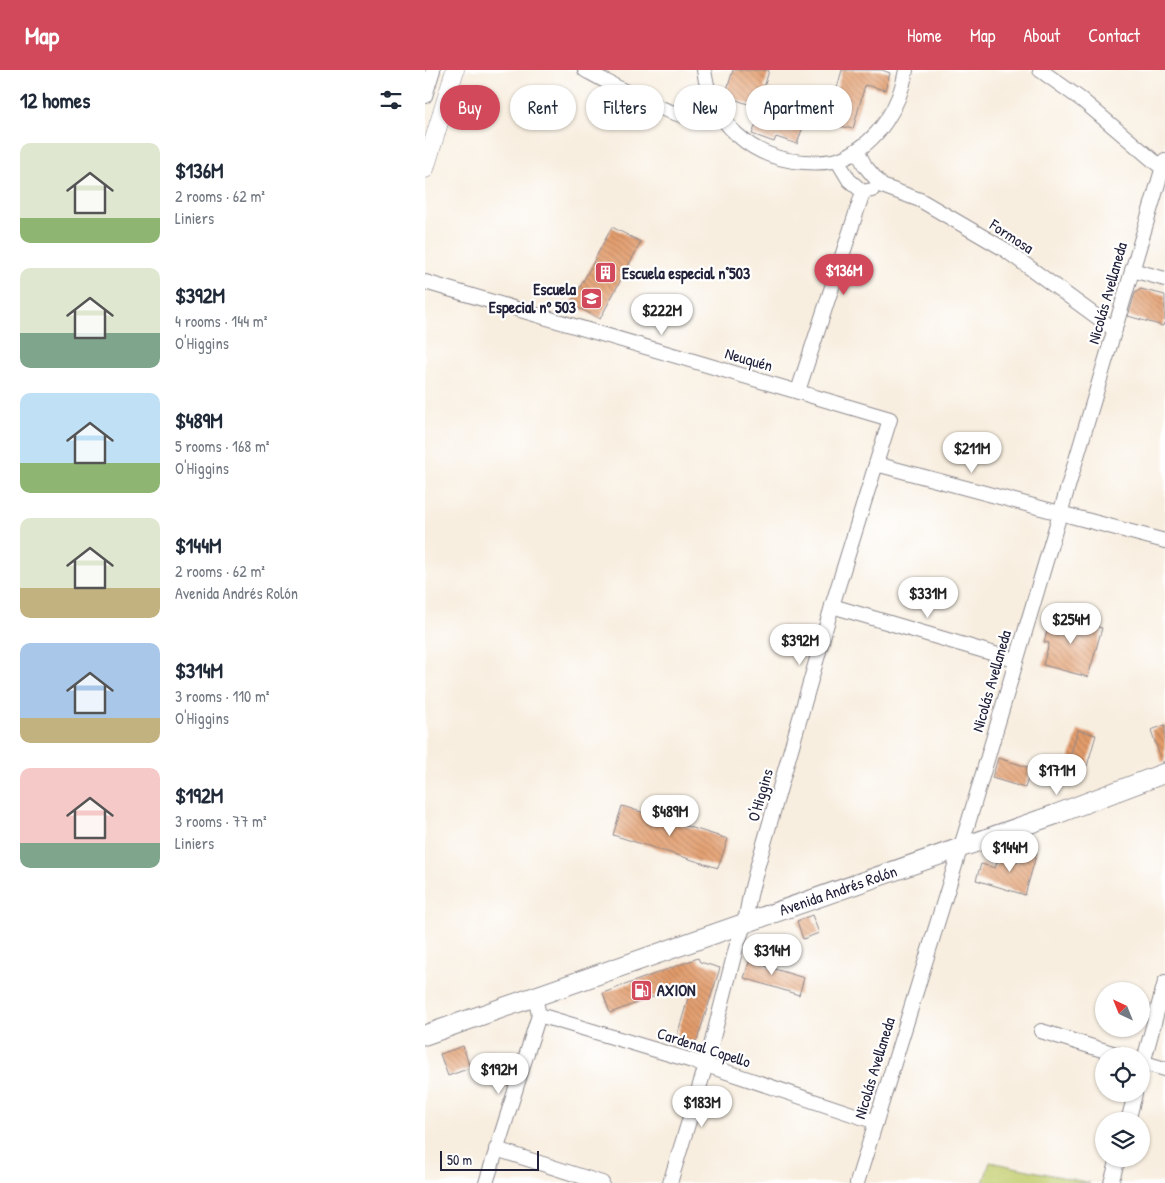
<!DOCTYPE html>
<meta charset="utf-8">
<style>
:root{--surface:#fff;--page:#f6f6f7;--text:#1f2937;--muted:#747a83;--accent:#d1495b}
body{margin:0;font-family:"Patrick Hand",sans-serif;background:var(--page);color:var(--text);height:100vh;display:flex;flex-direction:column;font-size:19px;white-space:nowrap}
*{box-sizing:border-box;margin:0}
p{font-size:16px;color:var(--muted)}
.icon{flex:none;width:28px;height:28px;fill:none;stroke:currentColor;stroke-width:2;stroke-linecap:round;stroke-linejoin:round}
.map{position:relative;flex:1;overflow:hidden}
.details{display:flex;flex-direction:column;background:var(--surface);width:425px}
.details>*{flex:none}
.hud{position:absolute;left:15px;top:15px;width:475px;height:45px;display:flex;gap:10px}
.needle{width:32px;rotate:317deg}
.controls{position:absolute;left:670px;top:912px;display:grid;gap:10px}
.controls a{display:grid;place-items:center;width:55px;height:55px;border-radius:50%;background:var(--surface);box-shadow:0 1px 4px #0004;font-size:25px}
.scale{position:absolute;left:15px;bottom:12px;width:99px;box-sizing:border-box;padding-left:5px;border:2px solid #22223b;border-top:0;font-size:14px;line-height:18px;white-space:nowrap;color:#22223b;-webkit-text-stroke:4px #fff;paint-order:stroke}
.price{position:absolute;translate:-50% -42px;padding:0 11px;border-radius:18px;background:#fff;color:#222;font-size:16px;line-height:32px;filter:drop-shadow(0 1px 2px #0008)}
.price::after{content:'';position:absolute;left:50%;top:30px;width:15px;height:11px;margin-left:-8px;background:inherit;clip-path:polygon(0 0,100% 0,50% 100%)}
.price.current{background:var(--accent);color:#fff}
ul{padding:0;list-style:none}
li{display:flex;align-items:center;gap:15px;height:125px;padding:0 20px}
li span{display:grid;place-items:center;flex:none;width:140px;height:100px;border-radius:10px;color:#555}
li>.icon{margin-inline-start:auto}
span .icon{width:60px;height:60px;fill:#fffc;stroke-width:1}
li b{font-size:21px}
h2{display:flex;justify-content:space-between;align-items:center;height:60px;padding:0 20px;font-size:21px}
.chip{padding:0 18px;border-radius:22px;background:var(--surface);box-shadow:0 1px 4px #0004;font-size:18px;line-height:45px}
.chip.current{background:var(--accent);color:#fff}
header{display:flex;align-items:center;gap:30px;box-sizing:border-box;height:70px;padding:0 25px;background:var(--accent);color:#fff}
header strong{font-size:24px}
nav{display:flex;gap:28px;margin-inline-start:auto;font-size:18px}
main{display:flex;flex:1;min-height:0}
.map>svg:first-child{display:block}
.park{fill:#c2ce70;stroke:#727856}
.building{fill:url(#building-back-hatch)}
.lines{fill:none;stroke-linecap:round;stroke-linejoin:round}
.minor-casing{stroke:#8d888d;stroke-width:16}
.tertiary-casing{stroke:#8d888d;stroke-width:19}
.secondary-casing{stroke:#8d888d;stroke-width:21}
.minor{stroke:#fff;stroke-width:14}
.tertiary{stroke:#fff;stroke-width:18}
.secondary{stroke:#fff;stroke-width:19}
.labels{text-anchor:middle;stroke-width:4.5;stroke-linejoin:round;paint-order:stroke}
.street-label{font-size:16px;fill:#22223b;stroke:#fff}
.poi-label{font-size:16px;font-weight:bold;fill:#22223b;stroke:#fff;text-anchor:start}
</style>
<header>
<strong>Map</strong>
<nav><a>Home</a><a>Map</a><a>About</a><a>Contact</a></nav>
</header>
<main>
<section class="details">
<h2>12 homes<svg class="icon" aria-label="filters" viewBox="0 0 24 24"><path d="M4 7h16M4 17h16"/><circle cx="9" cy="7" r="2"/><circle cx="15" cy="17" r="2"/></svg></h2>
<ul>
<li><span style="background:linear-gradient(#dfe7d0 75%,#8fb573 0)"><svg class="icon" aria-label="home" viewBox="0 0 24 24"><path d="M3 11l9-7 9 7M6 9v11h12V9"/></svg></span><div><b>$136M</b><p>2 rooms · 62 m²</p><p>Liniers</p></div></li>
<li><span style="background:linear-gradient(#dfe7d0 65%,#7fa58c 0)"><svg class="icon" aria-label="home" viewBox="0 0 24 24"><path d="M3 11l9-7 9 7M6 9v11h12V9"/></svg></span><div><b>$392M</b><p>4 rooms · 144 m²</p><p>O'Higgins</p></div></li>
<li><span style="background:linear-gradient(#bfe0f5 70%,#8fb573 0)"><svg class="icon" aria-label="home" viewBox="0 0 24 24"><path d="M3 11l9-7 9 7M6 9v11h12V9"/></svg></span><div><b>$489M</b><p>5 rooms · 168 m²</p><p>O'Higgins</p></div></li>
<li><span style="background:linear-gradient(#dfe7d0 70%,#c2b280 0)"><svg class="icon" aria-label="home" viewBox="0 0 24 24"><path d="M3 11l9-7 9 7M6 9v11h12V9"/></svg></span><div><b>$144M</b><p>2 rooms · 62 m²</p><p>Avenida Andrés Rolón</p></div></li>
<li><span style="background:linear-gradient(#a9c7e8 75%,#c2b280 0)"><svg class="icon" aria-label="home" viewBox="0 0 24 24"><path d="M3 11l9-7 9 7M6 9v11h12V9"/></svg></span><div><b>$314M</b><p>3 rooms · 110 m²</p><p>O'Higgins</p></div></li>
<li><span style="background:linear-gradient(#f6c9c9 75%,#7fa58c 0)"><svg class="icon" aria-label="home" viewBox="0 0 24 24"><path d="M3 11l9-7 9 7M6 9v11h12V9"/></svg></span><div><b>$192M</b><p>3 rooms · 77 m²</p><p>Liniers</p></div></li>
</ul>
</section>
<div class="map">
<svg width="740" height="1113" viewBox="0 0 740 1113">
<defs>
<pattern id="building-back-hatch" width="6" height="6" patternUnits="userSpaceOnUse" patternTransform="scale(1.25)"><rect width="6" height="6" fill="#e39c6b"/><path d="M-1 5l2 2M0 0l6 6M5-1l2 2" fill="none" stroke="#b87f59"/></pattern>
</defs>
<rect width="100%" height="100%" fill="#fff"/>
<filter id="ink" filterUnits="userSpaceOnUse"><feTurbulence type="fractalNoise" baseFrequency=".02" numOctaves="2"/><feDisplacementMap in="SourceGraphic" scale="10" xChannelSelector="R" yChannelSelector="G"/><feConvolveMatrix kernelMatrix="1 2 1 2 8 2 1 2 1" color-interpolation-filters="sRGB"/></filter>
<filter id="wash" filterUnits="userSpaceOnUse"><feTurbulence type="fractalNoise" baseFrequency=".0096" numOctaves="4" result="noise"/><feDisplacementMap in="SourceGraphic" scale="20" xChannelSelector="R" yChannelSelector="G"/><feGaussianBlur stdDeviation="1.12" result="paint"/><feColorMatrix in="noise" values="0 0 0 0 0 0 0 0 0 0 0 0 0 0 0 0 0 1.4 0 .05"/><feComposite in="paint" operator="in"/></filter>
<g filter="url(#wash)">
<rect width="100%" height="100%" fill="#f8eedf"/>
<path class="park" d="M565 1092 665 1113H558Z"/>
<g id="blocks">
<g class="building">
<path d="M308 0H344L339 18 407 36 417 0H457L465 3 460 20 440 15 428 59 403 53 405 48 383 42 372 74 351 67 349 72 327 64 337 39 300 26Z"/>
<path d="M187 157 216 172 175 249 146 234Z"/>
<path d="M716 219 740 225V250L738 256 703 246 710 223Z"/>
<path d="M627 544 677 558 663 607 618 595 624 573 619 572Z"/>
<path d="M740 655V692H737L726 660Z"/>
<path d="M653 660 671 665 662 696 644 690Z"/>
<path d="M573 688 606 698 600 718 567 708Z"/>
<path d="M197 736 303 769 293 798 188 765Z"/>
<path d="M597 777 612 782 600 825 551 810 556 794 570 798 574 787 592 793Z"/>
<path d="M387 845 394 863 378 869 372 851Z"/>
<path d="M327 883 342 887 340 896 379 908 374 925 319 908Z"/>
<path d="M273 888 275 892 295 898 272 970 265 974 251 969 268 912 185 943 178 923Z"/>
<path d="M38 976 45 998 23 1006 15 984Z"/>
</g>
</g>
</g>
<g filter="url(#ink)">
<use href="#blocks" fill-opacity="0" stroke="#8d888d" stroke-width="1"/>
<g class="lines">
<defs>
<g id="minor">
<path d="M160 0C191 17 245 48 281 50 285 51 291 48 295 47"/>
<path d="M279 0C286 52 326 89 379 92 392 93 408 93 420 87 454 71 475 36 481 0"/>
<path d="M615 0 657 30 737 98"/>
<path d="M0 26 8 0"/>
<path d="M432 80 440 96 457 116 495 130 579 179 690 260"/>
<path d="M412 90 424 110 438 122 447 120"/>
<path d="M707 200 740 209"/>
<path d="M0 212 465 349 407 536 332 798 325 825 320 852 311 878 281 995 245 1113"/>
<path d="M373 321 438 122"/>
<path d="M451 394 740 471"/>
<path d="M407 536 590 590"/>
<path d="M110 927 114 945 281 995 451 1052"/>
<path d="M616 961 697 986"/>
<path d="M716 992 740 999"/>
<path d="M716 1001 740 912"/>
<path d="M703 1051 710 1024"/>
<path d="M71 1079 177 1113"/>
<path d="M61 1113 114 945"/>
<path d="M432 1113 545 747 740 90"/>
<path d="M686 1113 693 1089"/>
</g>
<path id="tertiary" d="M0 99 30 0"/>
<path id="secondary" d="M0 965 629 745 740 703"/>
</defs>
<use href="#minor" class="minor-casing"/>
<use href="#tertiary" class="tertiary-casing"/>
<use href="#secondary" class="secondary-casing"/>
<use href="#minor" class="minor"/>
<use href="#tertiary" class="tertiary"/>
<use href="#secondary" class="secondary"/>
</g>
</g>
<defs>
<symbol id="building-square" viewBox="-11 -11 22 22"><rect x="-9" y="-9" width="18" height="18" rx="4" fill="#d1495b" stroke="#fff"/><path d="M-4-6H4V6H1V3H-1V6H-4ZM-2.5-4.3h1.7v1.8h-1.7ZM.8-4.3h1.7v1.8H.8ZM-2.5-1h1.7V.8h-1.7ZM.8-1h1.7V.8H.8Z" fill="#fff"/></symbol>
<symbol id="school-square" viewBox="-11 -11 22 22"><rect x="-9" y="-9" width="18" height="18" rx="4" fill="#d1495b" stroke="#fff"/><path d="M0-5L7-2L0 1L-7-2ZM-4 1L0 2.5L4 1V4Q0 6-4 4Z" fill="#fff"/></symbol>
<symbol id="fuel-square" viewBox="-11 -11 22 22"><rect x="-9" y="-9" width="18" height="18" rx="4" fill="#d1495b" stroke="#fff"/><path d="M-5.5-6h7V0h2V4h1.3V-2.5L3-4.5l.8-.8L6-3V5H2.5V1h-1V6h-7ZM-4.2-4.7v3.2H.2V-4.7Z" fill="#fff"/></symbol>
</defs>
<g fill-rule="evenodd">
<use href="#building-square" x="168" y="190" width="25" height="25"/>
<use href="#school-square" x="154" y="216" width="25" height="25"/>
<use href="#fuel-square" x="204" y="908" width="25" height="25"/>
</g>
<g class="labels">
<g class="street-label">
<text transform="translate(587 166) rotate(33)" y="6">Formosa</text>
<text transform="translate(682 223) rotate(-74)" y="6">Nicolás Avellaneda</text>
<text transform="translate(324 289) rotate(16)" y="6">Neuquén</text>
<text transform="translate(566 611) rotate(-74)" y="6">Nicolás Avellaneda</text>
<text transform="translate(335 725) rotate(-74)" y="6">O'Higgins</text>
<text transform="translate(413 820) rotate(-19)" y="6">Avenida Andrés Rolón</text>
<text transform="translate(279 977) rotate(18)" y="6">Cardenal Copello</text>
<text transform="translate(449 998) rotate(-73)" y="6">Nicolás Avellaneda</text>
</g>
<g class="poi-label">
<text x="197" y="209">Escuela especial n°503</text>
<text x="151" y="225" text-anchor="end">Escuela<tspan x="151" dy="18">Especial nº 503</tspan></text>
<text x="232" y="926">AXION</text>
</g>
</g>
</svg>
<div class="controls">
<a><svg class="needle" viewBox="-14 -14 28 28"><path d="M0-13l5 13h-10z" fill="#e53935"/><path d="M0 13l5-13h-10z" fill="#747a83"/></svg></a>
<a><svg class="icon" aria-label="locate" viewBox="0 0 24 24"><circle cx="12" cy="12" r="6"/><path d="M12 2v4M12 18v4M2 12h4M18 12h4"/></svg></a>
<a><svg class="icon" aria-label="layers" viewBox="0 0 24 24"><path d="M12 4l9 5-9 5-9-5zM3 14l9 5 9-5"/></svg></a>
</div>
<div class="scale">50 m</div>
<b class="price current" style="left:419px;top:226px">$136M</b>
<b class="price" style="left:237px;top:266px">$222M</b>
<b class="price" style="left:547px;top:404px">$211M</b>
<b class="price" style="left:503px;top:549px">$331M</b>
<b class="price" style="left:646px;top:575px">$254M</b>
<b class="price" style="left:375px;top:596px">$392M</b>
<b class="price" style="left:632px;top:726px">$171M</b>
<b class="price" style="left:245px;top:767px">$489M</b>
<b class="price" style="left:585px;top:803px">$144M</b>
<b class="price" style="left:347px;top:906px">$314M</b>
<b class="price" style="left:74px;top:1025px">$192M</b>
<b class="price" style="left:277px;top:1058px">$183M</b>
<div class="hud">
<a class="chip current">Buy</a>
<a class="chip">Rent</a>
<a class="chip">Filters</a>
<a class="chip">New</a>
<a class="chip">Apartment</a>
</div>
</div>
</main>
